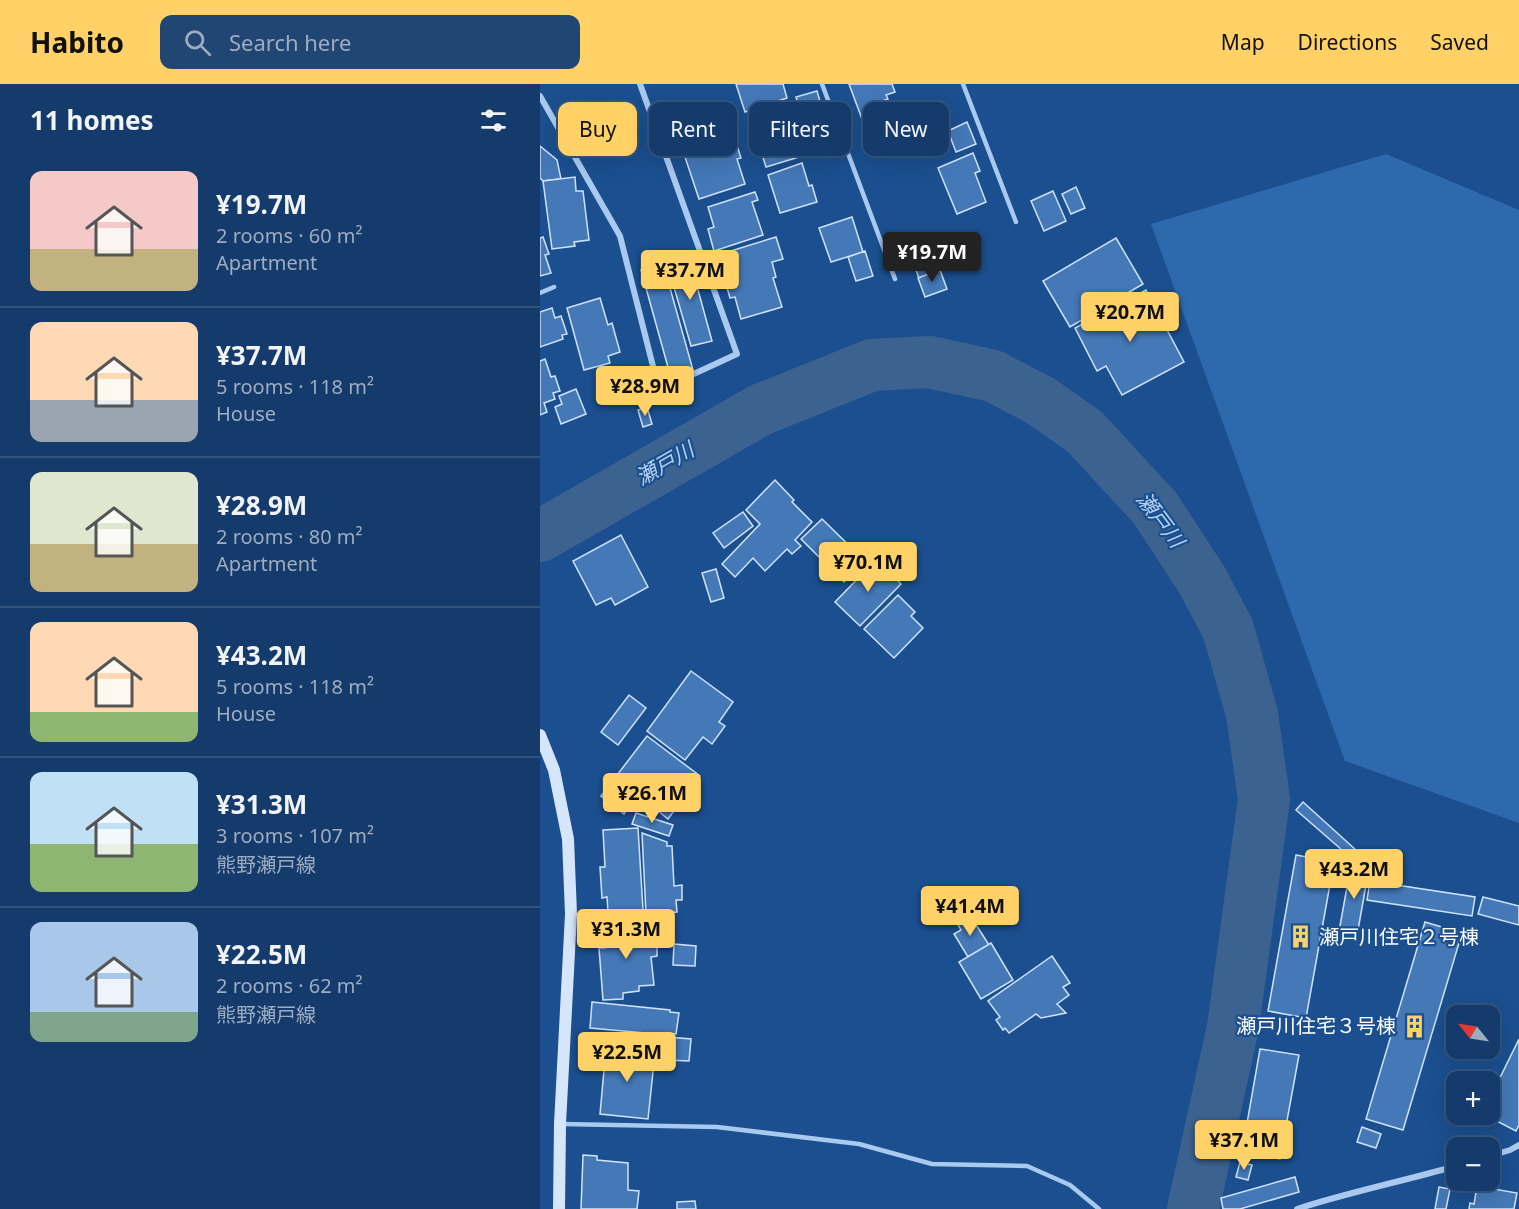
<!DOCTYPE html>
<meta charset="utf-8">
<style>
:root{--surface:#143b6b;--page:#214673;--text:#f1f3f6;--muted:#9dadc1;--line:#33557e;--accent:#ffd166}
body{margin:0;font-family:"Noto Sans","Noto Sans JP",sans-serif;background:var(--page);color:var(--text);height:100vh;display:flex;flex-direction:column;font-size:22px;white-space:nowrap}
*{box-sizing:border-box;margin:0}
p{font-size:20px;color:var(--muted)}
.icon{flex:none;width:33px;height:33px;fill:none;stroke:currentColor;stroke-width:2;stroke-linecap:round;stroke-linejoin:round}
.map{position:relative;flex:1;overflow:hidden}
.drawer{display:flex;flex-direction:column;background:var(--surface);width:540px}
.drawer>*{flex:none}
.hud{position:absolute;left:18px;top:18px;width:570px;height:54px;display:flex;gap:12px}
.needle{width:39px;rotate:300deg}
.buttons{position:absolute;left:906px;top:921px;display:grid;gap:12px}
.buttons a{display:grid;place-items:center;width:54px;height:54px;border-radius:12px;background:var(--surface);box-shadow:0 6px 24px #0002,0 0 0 2px var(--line);font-size:30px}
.price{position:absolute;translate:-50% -51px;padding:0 14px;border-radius:6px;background:var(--accent);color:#111;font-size:20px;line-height:39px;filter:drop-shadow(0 2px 3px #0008)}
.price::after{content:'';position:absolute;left:50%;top:36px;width:18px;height:14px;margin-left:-9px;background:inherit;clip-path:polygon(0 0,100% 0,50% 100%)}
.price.selected{background:#222;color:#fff}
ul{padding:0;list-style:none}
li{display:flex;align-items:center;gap:18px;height:150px;padding:0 30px}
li+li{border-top:2px solid var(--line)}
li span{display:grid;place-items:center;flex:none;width:168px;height:120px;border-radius:12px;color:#555}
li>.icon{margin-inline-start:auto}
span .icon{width:72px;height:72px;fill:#fffc;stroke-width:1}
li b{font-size:26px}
h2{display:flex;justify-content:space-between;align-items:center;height:72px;padding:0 30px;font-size:26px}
.chip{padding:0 21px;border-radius:12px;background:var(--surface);box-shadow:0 6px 24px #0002,0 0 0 2px var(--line);font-size:21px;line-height:54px}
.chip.selected{background:var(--accent);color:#111}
header{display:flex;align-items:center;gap:36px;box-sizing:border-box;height:84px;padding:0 30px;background:var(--accent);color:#111}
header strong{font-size:28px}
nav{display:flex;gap:33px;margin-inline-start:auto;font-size:21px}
.search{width:420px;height:54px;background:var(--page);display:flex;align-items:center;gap:15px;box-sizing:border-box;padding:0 21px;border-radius:12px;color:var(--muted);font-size:22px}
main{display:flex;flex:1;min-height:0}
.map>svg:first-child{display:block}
.green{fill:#2e69ad}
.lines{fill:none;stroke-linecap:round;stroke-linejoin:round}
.river{stroke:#3c6290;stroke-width:52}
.building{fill:#4478b7;stroke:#cfe3fa;stroke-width:1.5}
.service{stroke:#a9c9ee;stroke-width:4.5}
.minor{stroke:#a9c9ee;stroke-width:6}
.secondary{stroke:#d6e6fa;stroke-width:12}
.labels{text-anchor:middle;stroke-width:4.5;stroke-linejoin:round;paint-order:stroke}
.poi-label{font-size:20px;fill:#fff;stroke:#1b4f8f;text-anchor:start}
.water-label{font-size:21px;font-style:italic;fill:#b5d3f5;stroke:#1b4f8f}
</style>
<header>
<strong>Habito</strong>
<div class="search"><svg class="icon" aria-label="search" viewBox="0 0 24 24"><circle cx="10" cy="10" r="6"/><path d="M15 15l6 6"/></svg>Search here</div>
<nav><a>Map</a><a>Directions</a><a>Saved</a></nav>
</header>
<main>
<section class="drawer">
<h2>11 homes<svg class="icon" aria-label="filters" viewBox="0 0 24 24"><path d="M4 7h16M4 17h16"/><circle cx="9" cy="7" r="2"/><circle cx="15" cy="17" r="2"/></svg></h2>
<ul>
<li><span style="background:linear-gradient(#f6c9c9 65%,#c2b280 0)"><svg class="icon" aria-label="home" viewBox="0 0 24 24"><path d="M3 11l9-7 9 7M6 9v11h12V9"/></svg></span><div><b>¥19.7M</b><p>2 rooms · 60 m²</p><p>Apartment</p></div></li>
<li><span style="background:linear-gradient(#ffd9b3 65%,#9aa5b1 0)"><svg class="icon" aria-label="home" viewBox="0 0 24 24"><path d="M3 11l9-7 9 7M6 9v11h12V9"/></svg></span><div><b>¥37.7M</b><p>5 rooms · 118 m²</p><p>House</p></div></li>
<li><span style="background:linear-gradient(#dfe7d0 60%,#c2b280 0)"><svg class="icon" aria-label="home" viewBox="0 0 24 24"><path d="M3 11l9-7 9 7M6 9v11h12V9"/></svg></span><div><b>¥28.9M</b><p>2 rooms · 80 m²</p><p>Apartment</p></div></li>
<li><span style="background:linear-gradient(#ffd9b3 75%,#8fb573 0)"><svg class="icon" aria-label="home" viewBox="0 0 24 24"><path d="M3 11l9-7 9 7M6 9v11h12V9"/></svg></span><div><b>¥43.2M</b><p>5 rooms · 118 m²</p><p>House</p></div></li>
<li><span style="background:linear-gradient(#bfe0f5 60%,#8fb573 0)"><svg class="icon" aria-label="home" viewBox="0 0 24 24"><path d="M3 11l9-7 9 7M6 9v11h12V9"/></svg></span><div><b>¥31.3M</b><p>3 rooms · 107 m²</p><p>熊野瀬戸線</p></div></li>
<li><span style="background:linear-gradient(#a9c7e8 75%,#7fa58c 0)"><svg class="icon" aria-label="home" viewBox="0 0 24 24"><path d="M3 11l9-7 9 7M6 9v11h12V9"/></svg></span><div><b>¥22.5M</b><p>2 rooms · 62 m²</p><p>熊野瀬戸線</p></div></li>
</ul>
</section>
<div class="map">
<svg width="979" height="1125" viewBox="0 0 979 1125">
<rect width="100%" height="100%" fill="#1b4f8f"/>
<path class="green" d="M846 70 979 126V739L805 677 611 140Z"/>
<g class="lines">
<path class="river" d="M0 452 220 326 332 281 390 278 453 292 501 317 545 348 615 424 662 496 688 545 712 630 724 715 693 943 653 1125"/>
</g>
<g class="building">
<path d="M196 0H243L247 14 205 28Z"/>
<path d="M309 0H352L355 8 346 11 348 15 334 20 338 30 322 35Z"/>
<path d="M277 7 284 31 263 37 256 13Z"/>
<path d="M242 22 259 73 226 83 210 32Z"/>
<path d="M360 22 365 34 330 46 326 34Z"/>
<path d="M186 27 189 36 185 38 191 57 195 55 201 74 197 75 205 100 159 115 142 64 137 65 130 45Z"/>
<path d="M427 38 436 60 416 68 408 47Z"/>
<path d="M0 62 17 76 21 95 3 97 0 94Z"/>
<path d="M433 69 440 87 435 89 446 118 417 130 398 84Z"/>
<path d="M262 79 269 102 272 101 277 118 240 129 228 91Z"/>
<path d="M35 93 36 107H43L49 156 34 158 35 162 12 165 3 97Z"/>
<path d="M536 103 545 124 531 130 522 110Z"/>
<path d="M513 107 526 137 504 147 491 117Z"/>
<path d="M215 108 218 116 212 118 223 151 174 167 168 145 174 143 168 123Z"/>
<path d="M312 133 323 168 291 178 279 144Z"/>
<path d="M3 153 9 170 5 171 11 189 0 192V154Z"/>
<path d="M236 153 243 175 232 178 236 193 233 194 242 223 201 235 195 213 190 214 185 197 189 196 181 170Z"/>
<path d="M576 154 603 200 530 243 503 197Z"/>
<path d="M398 156 402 166 406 164 413 181 379 194 372 176 376 174 373 165Z"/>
<path d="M325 167 333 192 316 197 308 173Z"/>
<path d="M149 173 172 257 151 262 127 179Z"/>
<path d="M123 179 153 286V290L137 300 131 294 101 186Z"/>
<path d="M400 186 407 205 385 213 378 194Z"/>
<path d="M606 206 644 278 582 311 566 282 557 287 535 244Z"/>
<path d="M60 214 68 241 72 239 80 268 68 272 70 279 44 286 27 224Z"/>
<path d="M12 224 15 234 21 232 27 250 22 251 23 255 0 263V228Z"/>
<path d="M5 275 11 293 15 292 20 307 13 309 15 315 4 319 7 328 0 331V277Z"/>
<path d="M36 305 46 330 21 340 15 323 22 320 19 312Z"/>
<path d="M107 323 112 340 103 343 98 326Z"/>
<path d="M235 396 254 416 252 418 272 438 255 456 261 462 252 470 247 465 225 487 213 474 195 493 182 480 220 440 206 426Z"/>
<path d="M203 428 213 442 184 464 173 449Z"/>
<path d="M282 435 325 477 304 498 261 455Z"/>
<path d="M81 451 108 503 75 521 71 514 56 521 33 477Z"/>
<path d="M336 476 361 500 320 542 295 518Z"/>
<path d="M176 485 184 514 171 518 162 489Z"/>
<path d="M358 511 375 528 371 532 383 544 354 574 324 545Z"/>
<path d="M151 587 193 618 179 638 185 642 172 660 163 653 145 676 107 647Z"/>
<path d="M89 611 106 624 78 661 61 648Z"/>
<path d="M107 652 160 692 128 735 102 714 92 727 88 724 84 730 61 712Z"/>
<path d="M763 718 816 766 810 773 756 726Z"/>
<path d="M96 729 133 741 129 752 92 740Z"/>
<path d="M98 744 103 826 68 828 67 813 62 814 60 783H65L63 746Z"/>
<path d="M102 749 127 758V762H132L134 802 142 801V816H136L137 828 106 830Z"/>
<path d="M756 771 794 778 766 934 728 927Z"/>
<path d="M812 775 830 779 816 857 798 853Z"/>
<path d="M833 779 845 781 843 792 831 791Z"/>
<path d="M830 797 935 813 932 832 827 816Z"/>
<path d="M943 813 979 822V841L938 830Z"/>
<path d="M427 832 431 838 433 836 449 861 428 873 414 850 421 846 417 839Z"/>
<path d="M885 838 922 849 863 1046 826 1035Z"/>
<path d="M92 840 93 844 111 843 113 859H117V872L111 873 114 901 99 902V907L83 909V915L63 916 59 864H65L63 842Z"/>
<path d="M451 859 473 896 441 915 419 878Z"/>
<path d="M134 860 156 862 155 882 133 881Z"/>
<path d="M512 872 530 899 523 903 529 911 517 920 526 929 501 934 496 930 469 949 465 944 463 946 456 936 460 933 448 917Z"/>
<path d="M52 918 130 926V928L139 929 136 950 128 949V951L50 944Z"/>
<path d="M128 953 151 955 149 977 126 976Z"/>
<path d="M979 955V1041L976 1047 943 1030H950V1014Z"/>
<path d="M66 964 115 969 108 1035 60 1030Z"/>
<path d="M720 965 759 971 740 1075 702 1068Z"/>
<path d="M822 1043 841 1050 836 1064 817 1058Z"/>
<path d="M43 1071 57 1072V1076L88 1079V1106L99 1107 97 1125H41Z"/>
<path d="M700 1078 712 1081 708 1096 696 1093Z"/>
<path d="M755 1093 759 1108 700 1125H683L681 1114Z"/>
<path d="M937 1102 977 1109 974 1125H929L930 1119 934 1120Z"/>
<path d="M899 1103 910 1105 906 1125H895Z"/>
<path d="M155 1117 156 1125H137V1118Z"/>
</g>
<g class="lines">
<g class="service">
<path d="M282 0 355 195"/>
<path d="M423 0 476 138"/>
<path d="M0 209 14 203"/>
<path d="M22 1040 177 1043 319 1060 392 1080 487 1082 530 1101 559 1125"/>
</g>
<g class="minor">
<path d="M0 12 80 152 119 306 197 270 100 0"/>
<path d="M950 1072 970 1066 979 1061"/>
<path d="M757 1125C809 1108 864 1097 916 1082"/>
</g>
<path class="secondary" d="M0 651 14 686 28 755 31 830 20 1040 19 1125"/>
</g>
<defs>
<symbol id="building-bare" viewBox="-9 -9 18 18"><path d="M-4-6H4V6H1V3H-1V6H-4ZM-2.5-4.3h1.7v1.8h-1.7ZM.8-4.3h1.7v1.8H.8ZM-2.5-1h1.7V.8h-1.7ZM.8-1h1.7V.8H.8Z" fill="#ffd166" stroke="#1b4f8f" stroke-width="2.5" paint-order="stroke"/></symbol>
</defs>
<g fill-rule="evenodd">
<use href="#building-bare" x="744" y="836" width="33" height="33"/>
<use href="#building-bare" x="858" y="926" width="33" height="33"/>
</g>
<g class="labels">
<g class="poi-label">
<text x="779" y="860">瀬戸川住宅２号棟</text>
<text x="856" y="949" text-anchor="end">瀬戸川住宅３号棟</text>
</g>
<g class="water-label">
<text transform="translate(125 380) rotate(-30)" y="7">瀬戸川</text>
<text transform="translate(620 436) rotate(53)" y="7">瀬戸川</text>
</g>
</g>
</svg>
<div class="buttons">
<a><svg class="needle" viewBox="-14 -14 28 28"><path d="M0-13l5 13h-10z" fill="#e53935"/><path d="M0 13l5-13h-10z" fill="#9dadc1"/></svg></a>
<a>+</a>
<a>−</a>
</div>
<b class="price selected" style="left:392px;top:199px">¥19.7M</b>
<b class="price" style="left:150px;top:217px">¥37.7M</b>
<b class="price" style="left:590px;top:259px">¥20.7M</b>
<b class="price" style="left:105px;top:333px">¥28.9M</b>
<b class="price" style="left:328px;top:509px">¥70.1M</b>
<b class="price" style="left:112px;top:740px">¥26.1M</b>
<b class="price" style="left:814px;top:816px">¥43.2M</b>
<b class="price" style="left:430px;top:853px">¥41.4M</b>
<b class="price" style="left:86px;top:876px">¥31.3M</b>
<b class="price" style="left:87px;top:999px">¥22.5M</b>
<b class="price" style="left:704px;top:1087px">¥37.1M</b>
<div class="hud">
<a class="chip selected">Buy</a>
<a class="chip">Rent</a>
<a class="chip">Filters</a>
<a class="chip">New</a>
</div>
</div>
</main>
